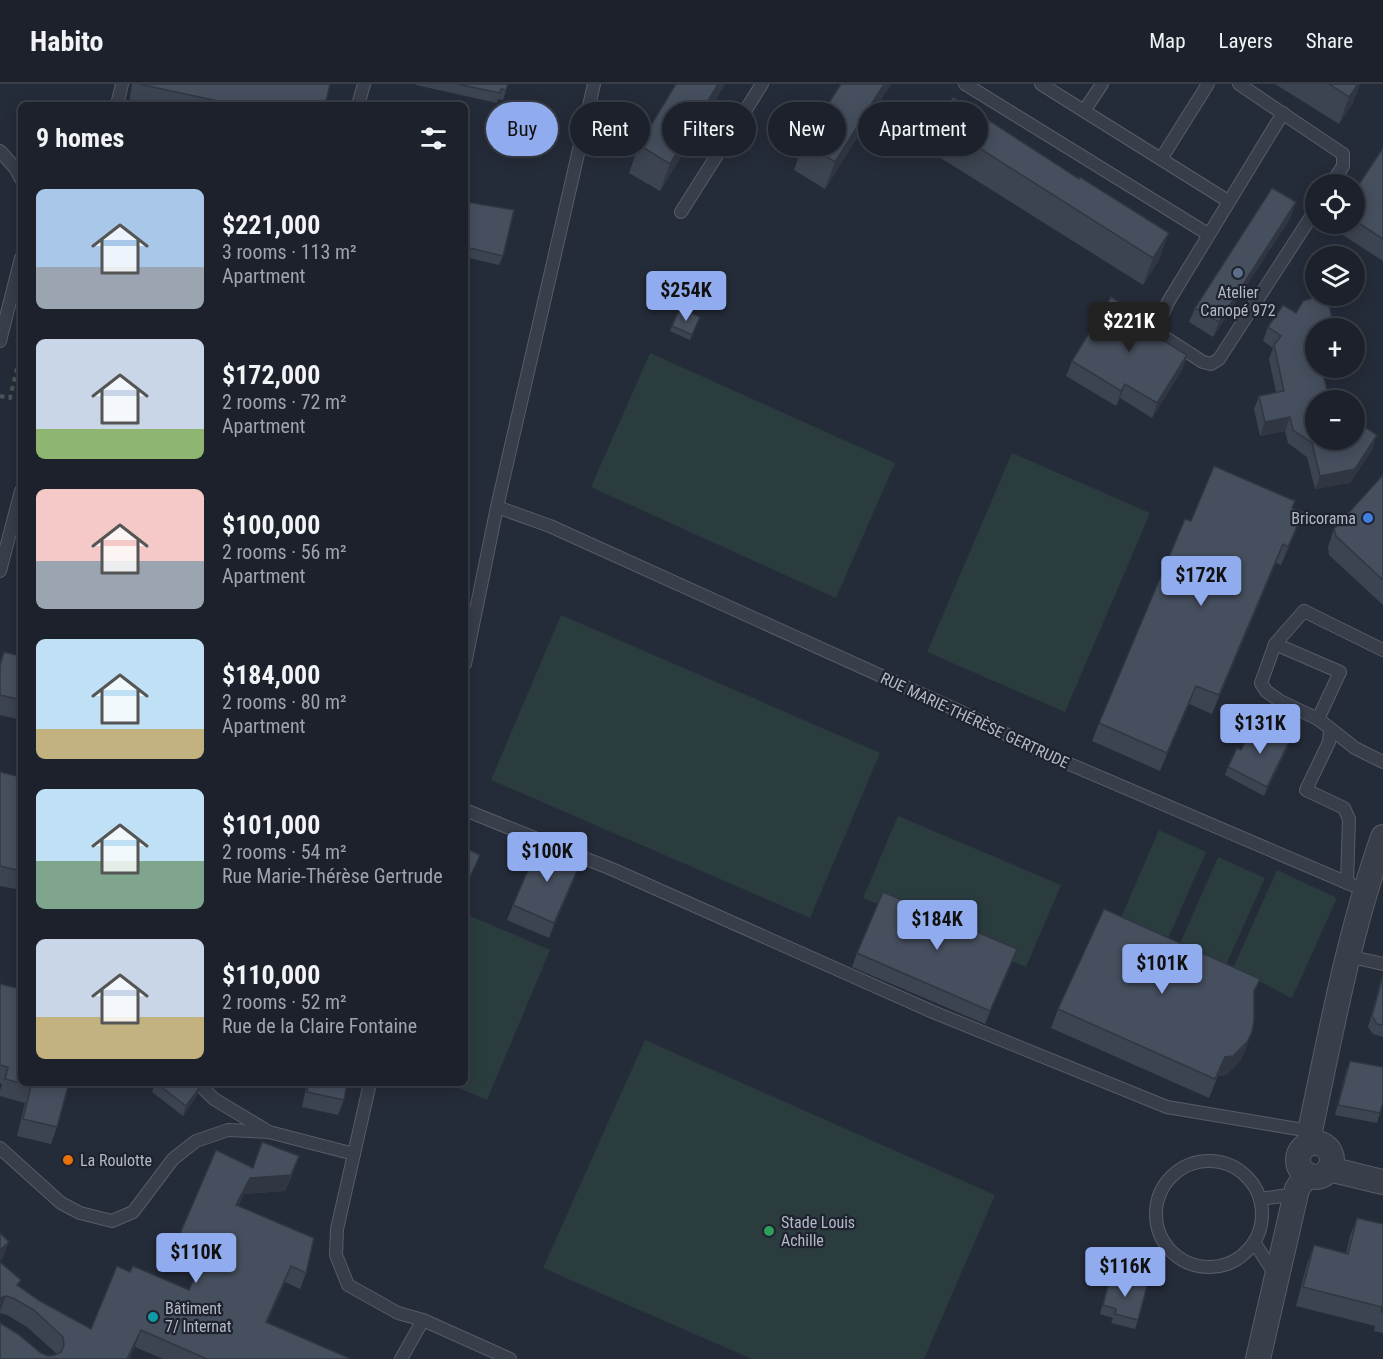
<!DOCTYPE html>
<meta charset="utf-8">
<style>
:root{--surface:#1c212b;--page:#252933;--text:#f1f3f6;--muted:#a0a3a9;--line:#3a3e47;--accent:#91acee}
body{margin:0;font-family:"Roboto Condensed",sans-serif;background:var(--page);color:var(--text);height:100vh;display:flex;flex-direction:column;font-size:22px;white-space:nowrap}
*{box-sizing:border-box;margin:0}
p{font-size:20px;color:var(--muted)}
.icon{flex:none;width:33px;height:33px;fill:none;stroke:currentColor;stroke-width:2;stroke-linecap:round;stroke-linejoin:round}
.map{position:relative;flex:1;overflow:hidden}
.drawer{position:absolute;left:18px;top:18px;width:450px;height:984px;display:flex;flex-direction:column;background:var(--surface);border-radius:9px;box-shadow:0 3px 15px #0003,0 0 0 2px var(--line)}
.drawer>*{flex:none}
.hud{position:absolute;left:486px;top:18px;width:570px;height:54px;display:flex;gap:12px}
.fabs{position:absolute;left:1305px;top:90px;display:grid;gap:12px}
.fabs a{display:grid;place-items:center;width:60px;height:60px;border-radius:50%;background:var(--surface);box-shadow:0 3px 15px #0003,0 0 0 2px var(--line);font-size:30px}
.price{position:absolute;translate:-50% -51px;padding:0 14px;border-radius:6px;background:var(--accent);color:#111;font-size:20px;line-height:39px;filter:drop-shadow(0 2px 3px #0008)}
.price::after{content:'';position:absolute;left:50%;top:36px;width:18px;height:14px;margin-left:-9px;background:inherit;clip-path:polygon(0 0,100% 0,50% 100%)}
.price.on{background:#222;color:#fff}
ul{padding:0;list-style:none}
li{display:flex;align-items:center;gap:18px;height:150px;padding:0 18px}
li span{display:grid;place-items:center;flex:none;width:168px;height:120px;border-radius:9px;color:#555}
li>.icon{margin-inline-start:auto}
span .icon{width:72px;height:72px;fill:#fffc;stroke-width:1}
li b{font-size:26px}
h2{display:flex;justify-content:space-between;align-items:center;height:72px;padding:0 18px;font-size:26px}
.chip{padding:0 21px;border-radius:27px;background:var(--surface);box-shadow:0 3px 15px #0003,0 0 0 2px var(--line);font-size:21px;line-height:54px}
.chip.on{background:var(--accent);color:#111}
header{display:flex;align-items:center;gap:36px;box-sizing:border-box;height:84px;padding:0 30px;background:var(--surface);border-bottom:2px solid var(--line)}
header strong{font-size:28px}
nav{display:flex;gap:33px;margin-inline-start:auto;font-size:21px}
.map>svg:first-child{display:block}
.green{fill:#2b3c3f}
.lines{fill:none;stroke-linecap:round;stroke-linejoin:round}
.lane-casing{stroke:#575c68;stroke-width:14}
.street-casing{stroke:#575c68;stroke-width:26}
.path{stroke:#49575c;stroke-width:4;stroke-dasharray:4.5 4.5;stroke-linecap:butt}
.lane{stroke:#383e4a;stroke-width:12}
.street{stroke:#383e4a;stroke-width:24}
.wall{fill:#3c4451}
.shaded-wall{fill:#313742}
.building{fill:#464f5e;stroke:#313742;stroke-width:1.5}
.service-dot{fill:#5c6f8a;stroke:#1e232f;stroke-width:2}
.shop-dot{fill:#3f7fe0;stroke:#1e232f;stroke-width:2}
.food-dot{fill:#e8710a;stroke:#1e232f;stroke-width:2}
.leisure-dot{fill:#2e9e5b;stroke:#1e232f;stroke-width:2}
.culture-dot{fill:#0f9aa8;stroke:#1e232f;stroke-width:2}
.labels{text-anchor:middle;stroke-width:4.5;stroke-linejoin:round;paint-order:stroke}
.poi-label{font-size:16px;fill:#b4b9c6;stroke:#1e232f;text-anchor:start}
.street-label{font-size:16px;fill:#b4b9c6;stroke:#1e232f}
</style>
<header>
<strong>Habito</strong>
<nav><a>Map</a><a>Layers</a><a>Share</a></nav>
</header>
<div class="map">
<svg width="1383" height="1275" viewBox="0 0 1383 1275">
<rect width="100%" height="100%" fill="#252c39"/>
<g class="green">
<path d="M650 269 895 379 836 514 591 403Z"/>
<path d="M1012 369 1150 429 1065 628 927 568Z"/>
<path d="M561 531 880 669 810 834 491 696Z"/>
<path d="M898 732 1061 801 1026 883 863 814Z"/>
<path d="M1159 746 1206 768 1167 857 1120 836Z"/>
<path d="M1218 773 1265 794 1225 883 1179 862Z"/>
<path d="M1277 786 1337 814 1292 914 1233 884Z"/>
<path d="M468 831 550 866 487 1016 447 999H465V838Z"/>
<path d="M645 956 995 1111 924 1275H752L543 1184Z"/>
</g>
<g class="lines">
<defs>
<g id="lane">
<path d="M965 0 1208 150"/>
<path d="M1041 0 1084 27"/>
<path d="M1102 0 1084 27 1228 117"/>
<path d="M1239 0 1343 70V82L1331 100"/>
<path d="M117 21 122 0"/>
<path d="M358 21 364 0"/>
<path d="M1283 29 1168 218 1160 237 1161 251 1203 278 1211 280 1219 275 1316 125"/>
<path d="M0 67 15 84 21 95"/>
<path d="M1161 75 1208 0"/>
<path d="M681 128 762 0"/>
<path d="M0 257 21 174"/>
<path d="M497 423 550 442 961 628 1046 670 1364 806"/>
<path d="M0 487 21 407"/>
<path d="M1275 560 1340 588 1318 635"/>
<path d="M1383 566 1304 527 1275 560 1261 599 1266 607 1280 617 1318 635 1355 664 1383 678"/>
<path d="M465 580 497 423 594 0"/>
<path d="M1330 646 1329 658 1306 706 1344 724 1349 735 1347 799"/>
<path d="M465 726 614 786 933 928 1167 1023 1310 1047"/>
<path d="M1347 872 1383 880"/>
<path d="M198 999 214 1015 269 1048 354 1070"/>
<path d="M370 999 337 1145 336 1171 348 1201 398 1229 423 1236 510 1275"/>
<path d="M0 1064 61 1119 80 1129 112 1137 133 1128 173 1075 196 1057 228 1046 269 1048"/>
<circle cx="1209" cy="1130" r="53"/>
<path d="M1260 1115 1296 1110"/>
<path d="M1254 1158 1276 1192"/>
<path d="M401 1275 423 1236"/>
</g>
<g id="street">
<path d="M1313 1059 1310 1047C1331 948 1349 849 1383 753"/>
<circle cx="1315" cy="1076" r="17"/>
<path d="M1329 1085 1383 1098"/>
<path d="M1258 1275 1297 1105 1307 1090"/>
</g>
</defs>
<use href="#lane" class="lane-casing"/>
<use href="#street" class="street-casing"/>
<path class="path" d="M0 312 10 314 21 268"/>
<use href="#lane" class="lane"/>
<use href="#street" class="street"/>
</g>
<g class="wall">
<path d="M132 0H330L325 21H140L129 19Z"/>
<path d="M416 0H508L503 16 498 15 497 19 416 1Z"/>
<path d="M725 0 660 107 629 89 639 61Z"/>
<path d="M841 0H891L825 105 794 86 804 58Z"/>
<path d="M1275 0H1360L1352 20 1339 40Z"/>
<path d="M938 38 1079 95 1159 176 1143 201 928 66Z"/>
<path d="M1383 64V177L1335 146 1337 140H1354V108Z"/>
<path d="M467 118 503 172 499 181 465 173V125Z"/>
<path d="M1296 118 1291 133 1213 253 1189 238 1195 224Z"/>
<path d="M680 224 700 233 690 256 670 247Z"/>
<path d="M1296 229 1332 234 1338 238 1335 244H1316V316L1373 364 1350 399 1315 405 1307 373 1288 359 1285 347 1260 352 1254 325 1259 312 1276 308 1269 275 1273 264 1263 257 1268 243Z"/>
<path d="M1160 245 1157 253 1187 271 1182 286 1152 334 1120 314 1116 322 1066 292 1072 277Z"/>
<path d="M1383 391V521L1329 471 1328 463 1334 445Z"/>
<path d="M1292 424 1296 447 1281 481 1276 479 1212 630 1189 620 1160 687 1092 657 1099 639 1191 437Z"/>
<path d="M4 568 21 572V636L0 631V578Z"/>
<path d="M1291 654 1288 663 1264 712 1225 691 1228 683 1241 666Z"/>
<path d="M0 688 21 693V806L0 802Z"/>
<path d="M575 793 549 854 507 836 513 821Z"/>
<path d="M1017 865 985 940 852 883 857 869Z"/>
<path d="M1383 889V953L1373 950 1368 943Z"/>
<path d="M0 900 69 999 57 1043 51 1060 17 1052 25 1019 0 1012V1007L2 1000 0 999Z"/>
<path d="M1254 909 1245 967 1240 977 1226 991 1218 992 1209 1014 1051 944 1058 925Z"/>
<path d="M1350 977 1380 1029 1377 1039 1335 1031 1346 987Z"/>
<path d="M155 999H195L200 1003 196 1013 183 1032 152 1008Z"/>
<path d="M307 999H347L344 1016 338 1031 302 1023Z"/>
<path d="M253 1084 293 1089 285 1107 244 1110 238 1122 306 1189 300 1205 285 1198 267 1239 351 1275H163L135 1263 129 1275H0L41 1269 48 1272 55 1271 57 1270 27 1243 7 1231 0 1229V1178L19 1202 40 1217 91 1245 130 1188 189 1206 201 1180 173 1168 179 1152Z"/>
<path d="M1357 1134 1383 1140V1249L1374 1247 1375 1242 1296 1222 1307 1180 1314 1161 1346 1169 1350 1152Z"/>
<path d="M1110 1193 1138 1236 1135 1245 1111 1239 1113 1234 1100 1230Z"/>
</g>
<g class="shaded-wall">
<path d="M718 0H725L660 107 670 80Z"/>
<path d="M884 0H891L825 105 835 78Z"/>
<path d="M1358 0H1360L1352 20 1339 40 1349 13Z"/>
<path d="M1296 118 1291 133 1213 253 1219 238Z"/>
<path d="M1169 149 1159 176 1143 201 1153 174Z"/>
<path d="M1187 271 1182 286 1152 334 1157 319Z"/>
<path d="M1125 300 1120 314 1116 322 1121 307Z"/>
<path d="M1290 333 1285 347 1260 352 1265 338Z"/>
<path d="M1377 351 1373 364 1350 399 1315 405 1320 392Z"/>
<path d="M1303 428 1296 447 1281 481 1288 463Z"/>
<path d="M1283 460 1276 479 1212 630 1219 611Z"/>
<path d="M1196 602 1189 620 1160 687 1167 669Z"/>
<path d="M1291 654 1288 663 1264 712 1267 703Z"/>
<path d="M581 778 575 793 549 854 554 839Z"/>
<path d="M1017 865 1012 879 985 940 990 927Z"/>
<path d="M1252 948 1245 967 1240 977 1226 991 1218 992 1209 1014 1225 973Z"/>
<path d="M200 1003 196 1013 183 1032 186 1022Z"/>
<path d="M299 1072 285 1107 244 1110 230 1137 236 1121 250 1094Z"/>
<path d="M9 1158 3 1174 0 1177V1166Z"/>
<path d="M291 1182 285 1198 260 1255 266 1238Z"/>
<path d="M6 1212 0 1228V1214Z"/>
<path d="M141 1246 135 1263 129 1275H127Z"/>
</g>
<g class="building">
<path d="M139 0H330L325 21H236Z"/>
<path d="M457 0H508L506 6 501 5 500 9Z"/>
<path d="M676 0H718L670 80 639 61Z"/>
<path d="M841 0H884L835 78 804 58Z"/>
<path d="M1329 0H1358L1349 13Z"/>
<path d="M953 13 1079 95 1080 93 1169 149 1153 174 938 38Z"/>
<path d="M1383 64V155L1354 136V108Z"/>
<path d="M1272 104 1296 118 1219 238 1195 224Z"/>
<path d="M467 118 514 126 503 172 465 163V129Z"/>
<path d="M1111 213 1160 245 1156 252 1187 271 1157 319 1125 300 1121 307 1072 277Z"/>
<path d="M1316 213 1329 220 1332 234 1338 238 1334 244H1316V284H1322L1329 316H1316V356H1354V336L1377 351 1355 385 1320 392 1312 359 1293 346 1290 333 1265 338 1259 312 1284 307 1274 261 1281 252 1268 243 1283 221 1296 229 1303 217Z"/>
<path d="M680 224 700 233 692 251 672 242Z"/>
<path d="M1214 382 1295 417 1292 424 1303 428 1288 463 1283 460 1219 611 1196 602 1167 669 1099 639 1185 435 1191 437Z"/>
<path d="M1383 391V496L1336 452 1334 445Z"/>
<path d="M4 568 21 572V616L0 611V582Z"/>
<path d="M1254 640 1267 646 1268 643 1291 654 1267 703 1228 683 1237 664 1241 666Z"/>
<path d="M0 688 21 693V787L0 782Z"/>
<path d="M539 760 581 778 554 839 513 821Z"/>
<path d="M465 764 480 771 466 802H465Z"/>
<path d="M883 808 1017 865 990 927 857 869Z"/>
<path d="M1104 825 1260 895 1254 907V937L1252 948 1247 958 1233 972 1225 973 1215 995 1058 925Z"/>
<path d="M1383 891V941L1377 940 1372 932Z"/>
<path d="M0 900 21 905V999H69L57 1043 23 1035 31 1002 5 995 8 983 0 981Z"/>
<path d="M1350 977 1383 983V1018L1380 1029 1338 1021Z"/>
<path d="M156 999H195L200 1003 186 1022Z"/>
<path d="M309 999H347L344 1016 307 1008Z"/>
<path d="M262 1058 299 1072 291 1091 250 1094 236 1121 314 1154 306 1189 291 1182 266 1238 351 1275H207L141 1246 127 1275H0V1239L18 1250 41 1269 48 1272 55 1271 61 1268 64 1261 63 1253 34 1226 13 1214 6 1212 0 1214V1178L21 1196 17 1201 40 1217 91 1245 117 1182 130 1188 133 1182 189 1206 208 1164 179 1152 216 1066 253 1084Z"/>
<path d="M1357 1134 1383 1140V1228H1381L1382 1223 1303 1203 1314 1161 1348 1170Z"/>
<path d="M0 1149 9 1158 0 1166Z"/>
<path d="M1110 1193 1147 1202 1138 1236 1115 1230 1116 1225 1103 1221Z"/>
</g>
<circle class="service-dot" cx="1238" cy="189" r="6"/>
<circle class="shop-dot" cx="1368" cy="434" r="6"/>
<circle class="food-dot" cx="68" cy="1076" r="6"/>
<circle class="leisure-dot" cx="769" cy="1147" r="6"/>
<circle class="culture-dot" cx="153" cy="1233" r="6"/>
<g class="labels">
<g class="poi-label">
<text x="1238" y="214" text-anchor="middle">Atelier<tspan x="1238" dy="18">Canopé 972</tspan></text>
<text x="1356" y="440" text-anchor="end">Bricorama</text>
<text x="80" y="1082">La Roulotte</text>
<text x="781" y="1144">Stade Louis<tspan x="781" dy="18">Achille</tspan></text>
<text x="165" y="1230">Bâtiment<tspan x="165" dy="18">7/ Internat</tspan></text>
</g>
<g class="street-label">
<text transform="translate(975 636) rotate(25)" y="6">RUE MARIE-THÉRÈSE GERTRUDE</text>
</g>
</g>
</svg>
<div class="fabs">
<a><svg class="icon" aria-label="locate" viewBox="0 0 24 24"><circle cx="12" cy="12" r="6"/><path d="M12 2v4M12 18v4M2 12h4M18 12h4"/></svg></a>
<a><svg class="icon" aria-label="layers" viewBox="0 0 24 24"><path d="M12 4l9 5-9 5-9-5zM3 14l9 5 9-5"/></svg></a>
<a>+</a>
<a>−</a>
</div>
<b class="price" style="left:686px;top:238px">$254K</b>
<b class="price on" style="left:1129px;top:269px">$221K</b>
<b class="price" style="left:1201px;top:523px">$172K</b>
<b class="price" style="left:1260px;top:671px">$131K</b>
<b class="price" style="left:547px;top:799px">$100K</b>
<b class="price" style="left:937px;top:867px">$184K</b>
<b class="price" style="left:1162px;top:911px">$101K</b>
<b class="price" style="left:196px;top:1200px">$110K</b>
<b class="price" style="left:1125px;top:1214px">$116K</b>
<div class="hud">
<a class="chip on">Buy</a>
<a class="chip">Rent</a>
<a class="chip">Filters</a>
<a class="chip">New</a>
<a class="chip">Apartment</a>
</div>
<section class="drawer">
<h2>9 homes<svg class="icon" aria-label="filters" viewBox="0 0 24 24"><path d="M4 7h16M4 17h16"/><circle cx="9" cy="7" r="2"/><circle cx="15" cy="17" r="2"/></svg></h2>
<ul>
<li><span style="background:linear-gradient(#a9c7e8 65%,#9aa5b1 0)"><svg class="icon" aria-label="home" viewBox="0 0 24 24"><path d="M3 11l9-7 9 7M6 9v11h12V9"/></svg></span><div><b>$221,000</b><p>3 rooms · 113 m²</p><p>Apartment</p></div></li>
<li><span style="background:linear-gradient(#c9d6e8 75%,#8fb573 0)"><svg class="icon" aria-label="home" viewBox="0 0 24 24"><path d="M3 11l9-7 9 7M6 9v11h12V9"/></svg></span><div><b>$172,000</b><p>2 rooms · 72 m²</p><p>Apartment</p></div></li>
<li><span style="background:linear-gradient(#f6c9c9 60%,#9aa5b1 0)"><svg class="icon" aria-label="home" viewBox="0 0 24 24"><path d="M3 11l9-7 9 7M6 9v11h12V9"/></svg></span><div><b>$100,000</b><p>2 rooms · 56 m²</p><p>Apartment</p></div></li>
<li><span style="background:linear-gradient(#bfe0f5 75%,#c2b280 0)"><svg class="icon" aria-label="home" viewBox="0 0 24 24"><path d="M3 11l9-7 9 7M6 9v11h12V9"/></svg></span><div><b>$184,000</b><p>2 rooms · 80 m²</p><p>Apartment</p></div></li>
<li><span style="background:linear-gradient(#bfe0f5 60%,#7fa58c 0)"><svg class="icon" aria-label="home" viewBox="0 0 24 24"><path d="M3 11l9-7 9 7M6 9v11h12V9"/></svg></span><div><b>$101,000</b><p>2 rooms · 54 m²</p><p>Rue Marie-Thérèse Gertrude</p></div></li>
<li><span style="background:linear-gradient(#c9d6e8 65%,#c2b280 0)"><svg class="icon" aria-label="home" viewBox="0 0 24 24"><path d="M3 11l9-7 9 7M6 9v11h12V9"/></svg></span><div><b>$110,000</b><p>2 rooms · 52 m²</p><p>Rue de la Claire Fontaine</p></div></li>
</ul>
</section>
</div>
